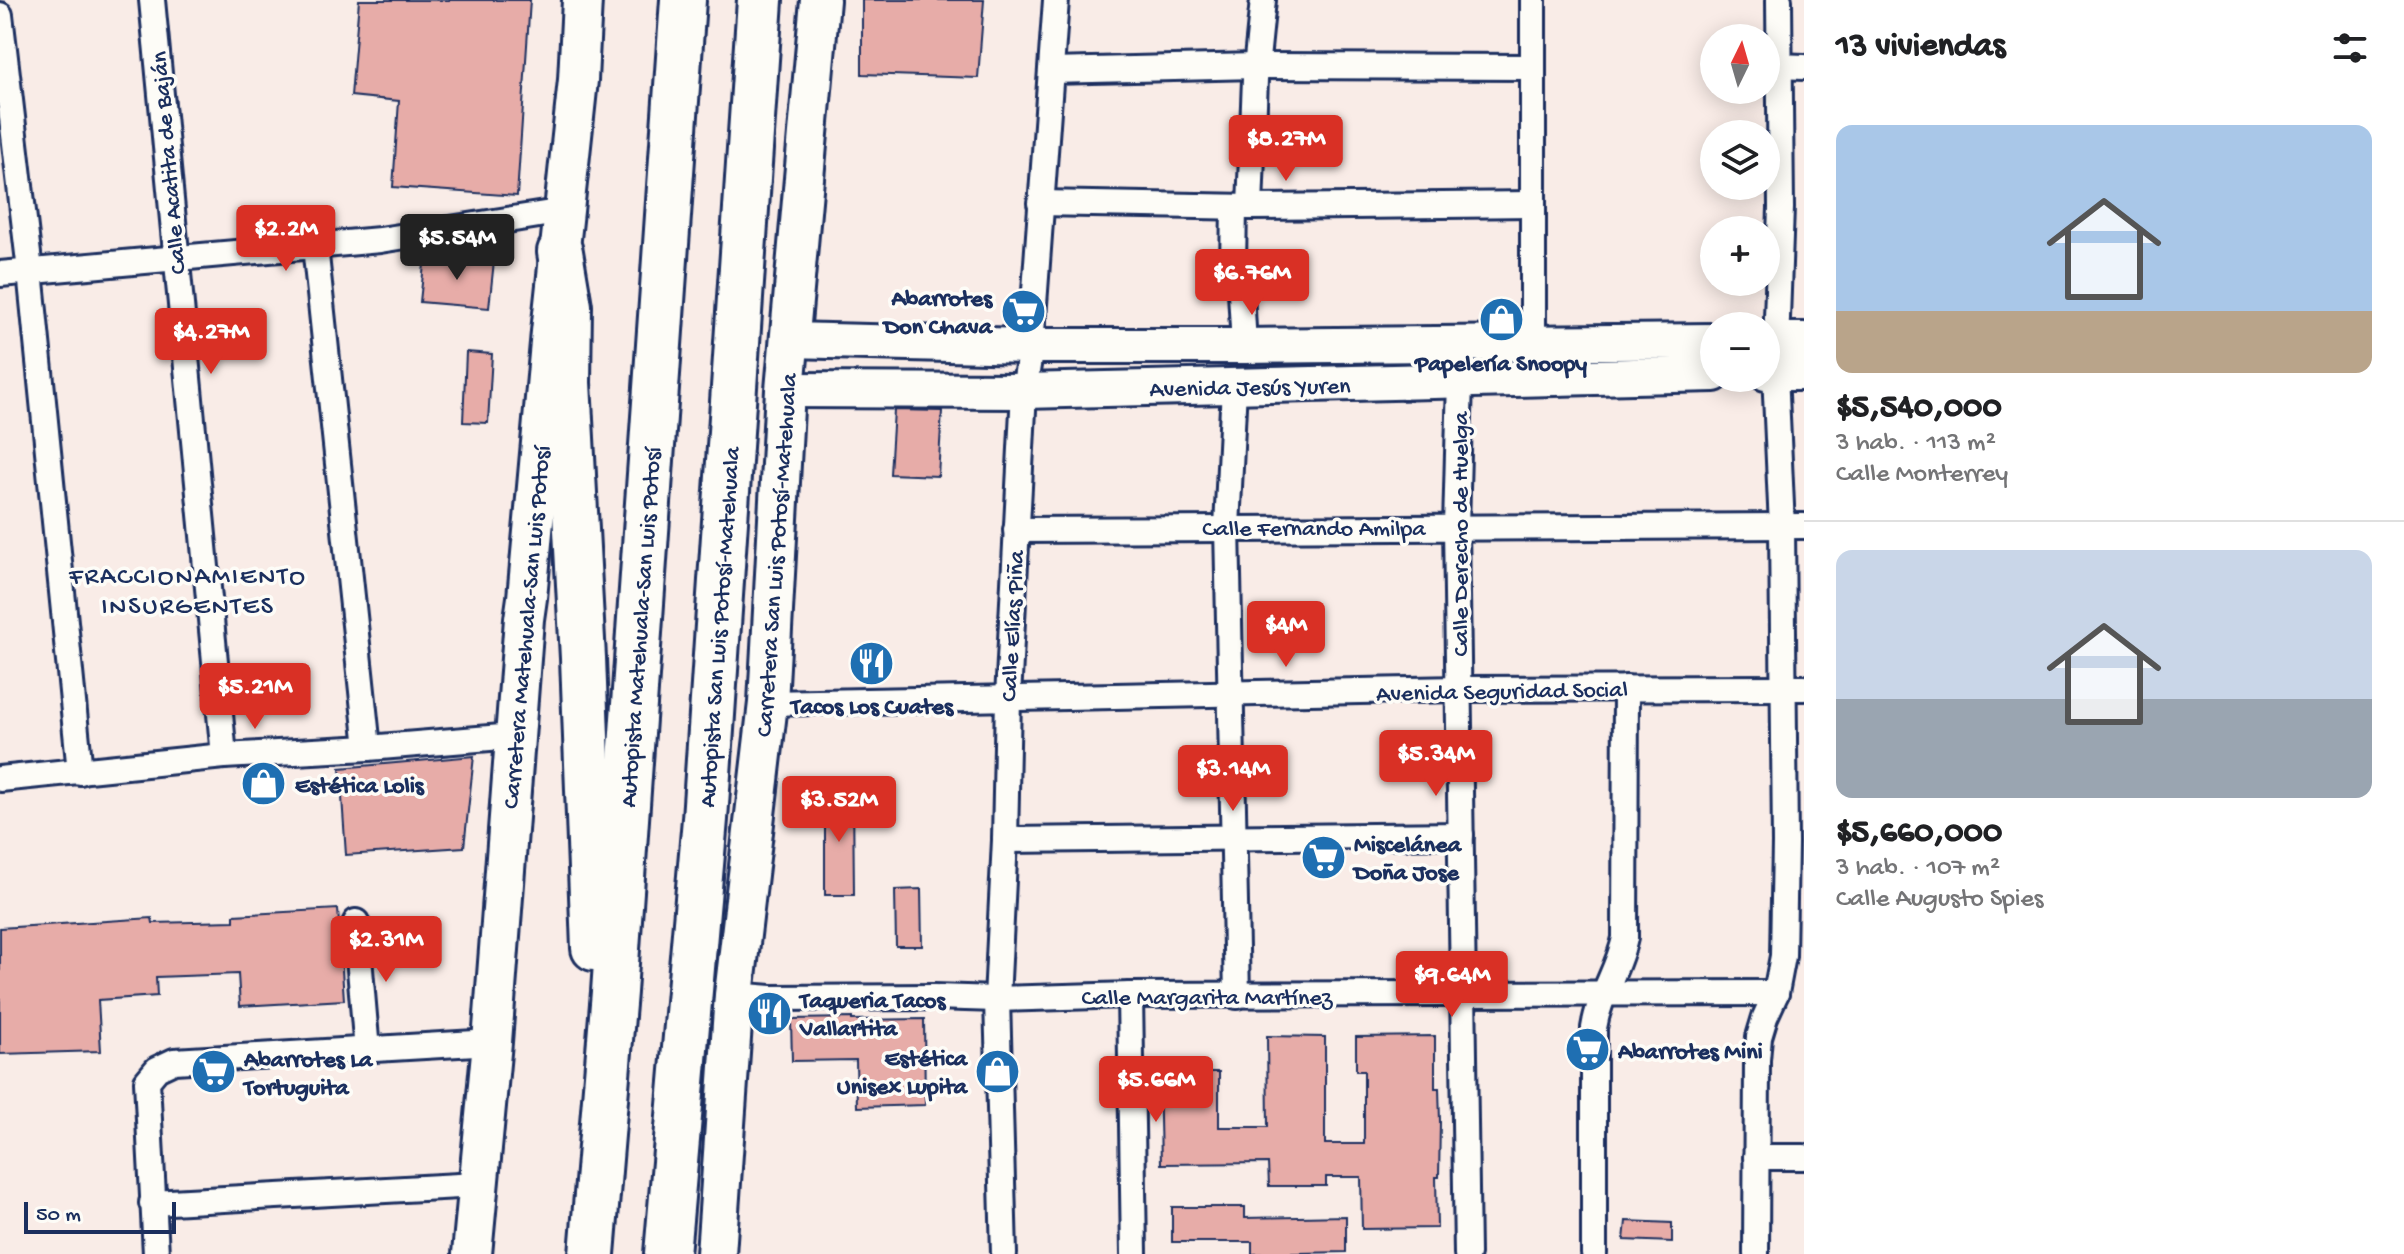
<!DOCTYPE html>
<html lang="es">
<meta charset="utf-8">
<style>
:root{--surface:#fff;--page:#f6f6f6;--text:#202124;--muted:#757577;--line:#e0e0e0;--accent:#d93025}
body{margin:0;font-family:"Gochi Hand",sans-serif;background:var(--page);color:var(--text);height:100vh;display:flex;flex-direction:column;font-size:30px;white-space:nowrap}
*{box-sizing:border-box;margin:0}
p{font-size:26px;color:var(--muted)}
.icon{flex:none;width:44px;height:44px;fill:none;stroke:currentColor;stroke-width:2;stroke-linecap:round;stroke-linejoin:round}
.map{position:relative;flex:1;overflow:hidden}
.drawer{display:flex;flex-direction:column;background:var(--surface);width:600px}
.drawer>*{flex:none}
.needle{width:52px;rotate:5deg}
.buttons{position:absolute;left:1700px;top:24px;display:grid;gap:16px}
.buttons a{display:grid;place-items:center;width:80px;height:80px;border-radius:50%;background:var(--surface);box-shadow:0 4px 20px #0003;font-size:40px}
.scale{position:absolute;left:24px;bottom:20px;width:152px;box-sizing:border-box;padding-left:8px;border:4px solid #1b2f5e;border-top:0;font-size:22px;line-height:28px;white-space:nowrap;color:#1b2f5e;-webkit-text-stroke:6px #fdfcf7;paint-order:stroke}
.price{position:absolute;translate:-50% -68px;padding:0 18px;border-radius:8px;background:var(--accent);color:#fff;font-size:26px;line-height:52px;filter:drop-shadow(0 2px 4px #0008)}
.price::after{content:'';position:absolute;left:50%;top:48px;width:24px;height:18px;margin-left:-12px;background:inherit;clip-path:polygon(0 0,100% 0,50% 100%)}
.price.on{background:#222;color:#fff}
ul{padding:0;list-style:none}
li{display:grid;align-content:center;gap:16px;height:424px;padding:0 32px}
li+li{border-top:2px solid var(--line)}
li span{display:grid;place-items:center;height:248px;border-radius:16px;color:#555}
li>.icon{margin-inline-start:auto}
span .icon{width:144px;height:144px;fill:#fffc;stroke-width:1}
li b{font-size:34px}
h2{display:flex;justify-content:space-between;align-items:center;height:96px;padding:0 32px;font-size:34px}
main{display:flex;flex:1;min-height:0}
.map>svg:first-child{display:block}
.building{fill:#e7aca8;stroke:#1b2f5e;stroke-width:2}
.lines{fill:none;stroke-linecap:round;stroke-linejoin:round}
.street-casing{stroke:#1b2f5e;stroke-width:30}
.secondary-casing{stroke:#1b2f5e;stroke-width:40}
.primary-casing{stroke:#1b2f5e;stroke-width:44}
.highway-casing{stroke:#1b2f5e;stroke-width:50}
.street{stroke:#fdfcf7;stroke-width:24}
.secondary{stroke:#fdfcf7;stroke-width:34}
.primary{stroke:#fdfcf7;stroke-width:38}
.highway{stroke:#fdfcf7;stroke-width:44}
.labels{text-anchor:middle;stroke-width:7;stroke-linejoin:round;paint-order:stroke}
.street-label{font-size:24px;fill:#1b2f5e;stroke:#fdfcf7}
.poi-label{font-size:24px;font-weight:bold;fill:#1b2f5e;stroke:#fdfcf7;text-anchor:start}
.neighbourhood-label{font-size:26px;letter-spacing:2px;fill:#1b2f5e;stroke:#fdfcf7}
</style>
<main>
<div class="map">
<svg width="1804" height="1254" viewBox="0 0 1804 1254">
<rect width="100%" height="100%" fill="#f9ece7"/>
<filter id="ink" filterUnits="userSpaceOnUse"><feTurbulence type="fractalNoise" baseFrequency=".0125" numOctaves="2"/><feDisplacementMap in="SourceGraphic" scale="16" xChannelSelector="R" yChannelSelector="G"/><feConvolveMatrix kernelMatrix="1 2 1 2 8 2 1 2 1" color-interpolation-filters="sRGB"/></filter>
<g filter="url(#ink)">
<g class="building">
<path d="M359 0H530L517 196 393 187 399 101 351 96Z"/>
<path d="M862 0H984L978 78 862 74Z"/>
<path d="M425 255 494 261 489 308 420 302Z"/>
<path d="M466 352 492 354 488 423 463 422Z"/>
<path d="M894 410 942 411 938 476 890 474Z"/>
<path d="M474 756 464 847 346 855 340 768Z"/>
<path d="M825 792H853L854 895H825Z"/>
<path d="M921 889 922 946H896L895 890Z"/>
<path d="M338 909 344 1000 240 1006 238 974 156 977 157 996 98 1000 101 1051 0 1054V928L152 918 153 923 234 921V915Z"/>
<path d="M852 1018V1020L924 1019 925 1105 857 1107 856 1060 792 1061 791 1019Z"/>
<path d="M1267 1036 1325 1037V1144H1364V1071H1356V1037L1435 1036V1088H1439L1440 1122 1439 1177H1436L1437 1228 1362 1229 1361 1177H1326V1186H1269L1268 1163 1161 1164 1159 1072H1219V1127H1268Z"/>
<path d="M1172 1207H1245V1218L1346 1216V1252L1252 1254V1242H1172Z"/>
<path d="M1626 1221 1672 1223V1242L1624 1240Z"/>
</g>
<g class="lines">
<defs>
<g id="street">
<path d="M152 0 224 756"/>
<path d="M0 15 30 271 80 772"/>
<path d="M1778 66 1804 67"/>
<path d="M1051 71 1256 66 1532 67"/>
<path d="M1040 203 1250 207 1533 204"/>
<path d="M1234 207 1233 265 1240 275 1244 346"/>
<path d="M1250 207 1255 79 1263 0"/>
<path d="M315 246 368 748"/>
<path d="M0 274 380 240 564 211"/>
<path d="M1533 342V0"/>
<path d="M1461 343 1456 527 1467 1254"/>
<path d="M1234 387 1227 527 1237 996"/>
<path d="M1016 530 1804 526"/>
<path d="M768 703 1459 689 1804 688"/>
<path d="M0 779 224 756 368 748 514 736"/>
<path d="M1005 840 1461 835"/>
<path d="M356 922 367 1051"/>
<path d="M734 995 771 998 934 997 997 999 1130 995 1776 993"/>
<path d="M1130 995 1134 1254"/>
<path d="M1756 1157H1804"/>
<path d="M152 1203 477 1185"/>
<path d="M156 1254 147 1081 157 1069 174 1061 492 1042"/>
<path d="M1004 1254 997 999 1005 840 1008 698 1024 391 1031 346 1056 0"/>
<path d="M1594 1254V1028C1599 995 1618 971 1625 938L1626 688"/>
<path d="M1756 1254 1757 1060 1759 1037 1765 1017 1776 993 1783 956 1785 843 1782 527 1775 373 1781 208 1779 0"/>
</g>
<g id="secondary">
<path d="M790 340 1031 346H1244L1714 341"/>
<path d="M1766 340H1804"/>
<path d="M1766 373H1804"/>
<path d="M785 390 1024 391 1714 374"/>
</g>
<g id="primary">
<path d="M472 1254 492 1042 524 619 527 598 551 332 578 80 582 0"/>
<path d="M716 1254 734 995 768 703 785 390 820 0"/>
</g>
<g id="highway">
<path d="M560 252 569 306 568 383 583 658 594 948"/>
<path d="M592 1254 614 992 683 0"/>
<path d="M667 1254 705 819 760 0"/>
</g>
</defs>
<use href="#street" class="street-casing"/>
<use href="#secondary" class="secondary-casing"/>
<use href="#primary" class="primary-casing"/>
<use href="#highway" class="highway-casing"/>
<use href="#street" class="street"/>
<use href="#secondary" class="secondary"/>
<use href="#primary" class="primary"/>
<use href="#highway" class="highway"/>
</g>
</g>
<defs>
<symbol id="supermarket-disc" viewBox="-11 -11 22 22"><circle r="9.5" fill="#1f6fb2" stroke="#fdfcf7"/><path d="M-6-5.5h2.5l.6 2H6L4.5 2H-2.5L-4.4-4H-6ZM-1.5 3.2a1.3 1.3 0 1 0 .1 0ZM3 3.2a1.3 1.3 0 1 0 .1 0Z" fill="#fff"/></symbol>
<symbol id="shop-disc" viewBox="-11 -11 22 22"><circle r="9.5" fill="#1f6fb2" stroke="#fdfcf7"/><path d="M-5-2.5h2.3a2.7 3.5 0 0 1 5.4 0H5L5.5 6h-11ZM-1.5-2.5h3a1.5 2.3 0 0 0-3 0Z" fill="#fff"/></symbol>
<symbol id="restaurant-disc" viewBox="-11 -11 22 22"><circle r="9.5" fill="#1f6fb2" stroke="#fdfcf7"/><path d="M-5-6h1v4h1v-4h1v4h1v-4h1v5L-1.5 .5V6h-2V.5L-5-1ZM5-6V6H3V1.5H1.5Q1.5-4 5-6Z" fill="#fff"/></symbol>
</defs>
<g fill-rule="evenodd">
<use href="#supermarket-disc" x="998" y="286" width="51" height="51"/>
<use href="#shop-disc" x="1476" y="294" width="51" height="51"/>
<use href="#restaurant-disc" x="846" y="638" width="51" height="51"/>
<use href="#shop-disc" x="238" y="758" width="51" height="51"/>
<use href="#supermarket-disc" x="1298" y="832" width="51" height="51"/>
<use href="#restaurant-disc" x="744" y="988" width="51" height="51"/>
<use href="#supermarket-disc" x="1562" y="1024" width="51" height="51"/>
<use href="#shop-disc" x="972" y="1046" width="51" height="51"/>
<use href="#supermarket-disc" x="188" y="1046" width="51" height="51"/>
</g>
<g class="labels">
<g class="street-label">
<text transform="translate(167 163) rotate(-95)" y="8">Calle Acatita de Baján</text>
<text transform="translate(1250 386) rotate(-1)" y="8">Avenida Jesús Yuren</text>
<text x="1314" y="535">Calle Fernando Amilpa</text>
<text transform="translate(1459 534) rotate(-90)" y="8">Calle Derecho de Huelga</text>
<text transform="translate(775 555) rotate(-86)" y="8">Carretera San Luis Potosí-Matehuala</text>
<text transform="translate(1011 626) rotate(-87)" y="8">Calle Elías Piña</text>
<text transform="translate(525 627) rotate(-85)" y="8">Carretera Matehuala-San Luis Potosí</text>
<text transform="translate(639 627) rotate(-86)" y="8">Autopista Matehuala-San Luis Potosí</text>
<text transform="translate(718 627) rotate(-86)" y="8">Autopista San Luis Potosí-Matehuala</text>
<text transform="translate(1502 690) rotate(-1)" y="8">Avenida Seguridad Social</text>
<text x="1207" y="1004">Calle Margarita Martínez</text>
</g>
<g class="poi-label">
<text x="992" y="305" text-anchor="end">Abarrotes<tspan x="992" dy="28">Don Chava</tspan></text>
<text x="1501" y="370" text-anchor="middle">Papelería Snoopy</text>
<text x="872" y="713" text-anchor="middle">Tacos Los Cuates</text>
<text x="295" y="792">Estética Lolis</text>
<text x="1354" y="851">Miscelánea<tspan x="1354" dy="28">Doña Jose</tspan></text>
<text x="800" y="1007">Taqueria Tacos<tspan x="800" dy="28">Vallartita</tspan></text>
<text x="1618" y="1058">Abarrotes Mini</text>
<text x="967" y="1065" text-anchor="end">Estética<tspan x="967" dy="28">Unisex Lupita</tspan></text>
<text x="244" y="1066">Abarrotes La<tspan x="244" dy="28">Tortuguita</tspan></text>
</g>
<g class="neighbourhood-label">
<text x="188" y="583">FRACCIONAMIENTO<tspan x="188" dy="30">INSURGENTES</tspan></text>
</g>
</g>
</svg>
<div class="buttons">
<a><svg class="needle" viewBox="-14 -14 28 28"><path d="M0-13l5 13h-10z" fill="#e53935"/><path d="M0 13l5-13h-10z" fill="#757577"/></svg></a>
<a><svg class="icon" aria-label="layers" viewBox="0 0 24 24"><path d="M12 4l9 5-9 5-9-5zM3 14l9 5 9-5"/></svg></a>
<a>+</a>
<a>−</a>
</div>
<div class="scale">50 m</div>
<b class="price" style="left:1286px;top:183px">$8.27M</b>
<b class="price" style="left:286px;top:273px">$2.2M</b>
<b class="price on" style="left:457px;top:282px">$5.54M</b>
<b class="price" style="left:1252px;top:317px">$6.76M</b>
<b class="price" style="left:211px;top:376px">$4.27M</b>
<b class="price" style="left:1286px;top:669px">$4M</b>
<b class="price" style="left:255px;top:731px">$5.21M</b>
<b class="price" style="left:1436px;top:798px">$5.34M</b>
<b class="price" style="left:1233px;top:813px">$3.14M</b>
<b class="price" style="left:839px;top:844px">$3.52M</b>
<b class="price" style="left:386px;top:984px">$2.31M</b>
<b class="price" style="left:1452px;top:1019px">$9.64M</b>
<b class="price" style="left:1156px;top:1124px">$5.66M</b>
</div>
<section class="drawer">
<h2>13 viviendas<svg class="icon" aria-label="filters" viewBox="0 0 24 24"><path d="M4 7h16M4 17h16"/><circle cx="9" cy="7" r="2"/><circle cx="15" cy="17" r="2"/></svg></h2>
<ul>
<li><span style="background:linear-gradient(#a9c7e8 75%,#b9a48a 0)"><svg class="icon" aria-label="home" viewBox="0 0 24 24"><path d="M3 11l9-7 9 7M6 9v11h12V9"/></svg></span><div><b>$5,540,000</b><p>3 hab. · 113 m²</p><p>Calle Monterrey</p></div></li>
<li><span style="background:linear-gradient(#c9d6e8 60%,#9aa5b1 0)"><svg class="icon" aria-label="home" viewBox="0 0 24 24"><path d="M3 11l9-7 9 7M6 9v11h12V9"/></svg></span><div><b>$5,660,000</b><p>3 hab. · 107 m²</p><p>Calle Augusto Spies</p></div></li>
</ul>
</section>
</main>
